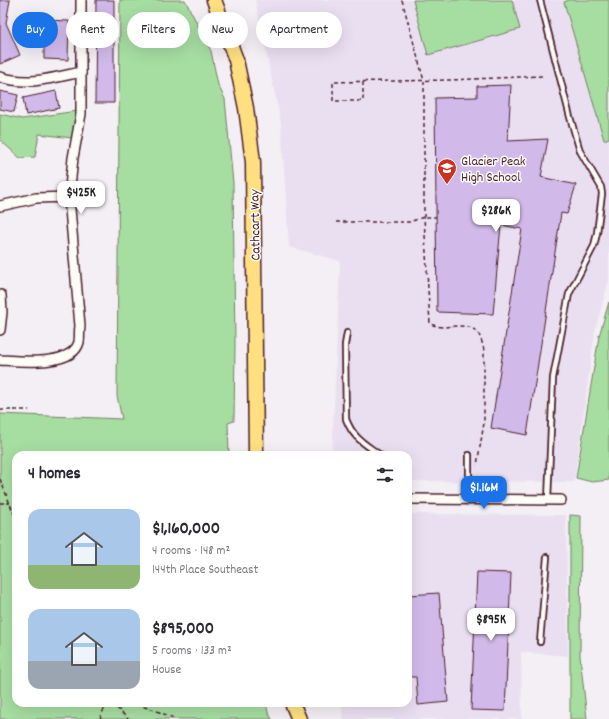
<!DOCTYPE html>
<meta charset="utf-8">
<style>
:root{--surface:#fff;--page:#f2f2f3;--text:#2b2b33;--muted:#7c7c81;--accent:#1a73e8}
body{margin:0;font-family:Dekko,sans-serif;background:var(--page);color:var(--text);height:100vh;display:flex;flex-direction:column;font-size:15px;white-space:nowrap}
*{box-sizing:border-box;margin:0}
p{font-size:13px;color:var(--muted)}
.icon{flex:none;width:22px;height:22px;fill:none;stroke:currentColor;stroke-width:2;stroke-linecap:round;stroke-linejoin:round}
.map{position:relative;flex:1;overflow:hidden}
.drawer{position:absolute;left:12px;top:451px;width:400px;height:256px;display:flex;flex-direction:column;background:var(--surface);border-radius:12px;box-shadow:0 4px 16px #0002}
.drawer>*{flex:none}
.top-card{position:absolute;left:12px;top:12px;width:400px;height:36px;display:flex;gap:8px}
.price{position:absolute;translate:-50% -34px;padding:0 9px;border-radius:8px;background:#fff;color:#222;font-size:13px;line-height:26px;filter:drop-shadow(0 1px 2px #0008)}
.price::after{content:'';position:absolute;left:50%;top:24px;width:12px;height:9px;margin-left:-6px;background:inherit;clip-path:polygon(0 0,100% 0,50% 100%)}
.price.selected{background:var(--accent);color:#fff}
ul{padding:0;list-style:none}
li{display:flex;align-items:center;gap:12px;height:100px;padding:0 16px}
li span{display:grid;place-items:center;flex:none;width:112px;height:80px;border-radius:12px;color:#555}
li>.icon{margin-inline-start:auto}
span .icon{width:48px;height:48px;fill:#fffc;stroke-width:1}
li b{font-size:17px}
h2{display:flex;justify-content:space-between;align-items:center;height:48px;padding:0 16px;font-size:17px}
.tag{padding:0 14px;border-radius:18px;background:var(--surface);box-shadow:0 4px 16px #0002;font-size:14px;line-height:36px}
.tag.selected{background:var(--accent);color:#fff}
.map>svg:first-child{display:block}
.built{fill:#eadff1}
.green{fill:#a6dda1;stroke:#787e66}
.building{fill:#d1baea;stroke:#4a1f2b}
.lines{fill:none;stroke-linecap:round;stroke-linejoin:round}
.service-casing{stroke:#4a1f2b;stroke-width:8}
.minor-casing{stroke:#4a1f2b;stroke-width:12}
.primary-casing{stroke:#4a1f2b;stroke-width:17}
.path{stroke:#4a1f2b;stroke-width:1.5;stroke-dasharray:4 3;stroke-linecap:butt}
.service{stroke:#fdfcf7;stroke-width:4.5}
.minor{stroke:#fdfcf7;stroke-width:9}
.primary{stroke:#ffdf80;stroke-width:14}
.labels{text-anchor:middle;stroke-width:3;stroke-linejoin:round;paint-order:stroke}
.poi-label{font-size:14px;fill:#4a1f2b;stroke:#fdfcf7;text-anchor:start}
.street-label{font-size:14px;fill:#4a1f2b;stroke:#fdfcf7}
</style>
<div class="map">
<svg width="609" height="719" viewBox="0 0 609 719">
<rect width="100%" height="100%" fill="#f4eff4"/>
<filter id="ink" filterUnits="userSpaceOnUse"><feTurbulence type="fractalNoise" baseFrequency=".025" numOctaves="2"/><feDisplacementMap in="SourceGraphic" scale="8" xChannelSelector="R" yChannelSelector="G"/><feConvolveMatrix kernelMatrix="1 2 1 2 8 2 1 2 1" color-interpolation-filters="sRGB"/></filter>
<g filter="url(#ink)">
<g class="built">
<path d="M255 0H609V280L595 331 574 482 408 481V455H332L340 261 289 247 281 123Z"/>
<path d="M408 514 566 515 568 656 521 652 522 719H343L342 703H408Z"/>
</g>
<g class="green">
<path d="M120 0H185L211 51 218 85 225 99 233 183 235 344 234 421 228 423 229 455H16V703H266L268 712 272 719H0V414L122 419 117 396Z"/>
<path d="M413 0H512L520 29 428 55Z"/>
<path d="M569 0H609V138L604 140 564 2Z"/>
<path d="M77 111 72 138 39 134 35 157 20 158 0 140V114L22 119Z"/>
<path d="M609 302V480L592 482 576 478 599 336Z"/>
<path d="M570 515 581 516 580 656 587 719H570Z"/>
</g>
<g class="building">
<path d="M0 0H10L6 23 20 55 0 64Z"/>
<path d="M96 0H114V103H95Z"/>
<path d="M44 20 69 21 68 60 44 59Z"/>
<path d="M511 85 508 141 548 139 541 177 576 185 567 214 561 213 527 435 491 428 522 229 501 225 493 314 437 312 435 98 477 97V86Z"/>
<path d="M0 91 18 95 14 112 0 109Z"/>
<path d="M56 91 59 108 26 115 23 98Z"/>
<path d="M477 572 511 573 505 711 471 710Z"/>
<path d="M439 593 448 702 418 705 416 677H408V595Z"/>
</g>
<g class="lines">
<defs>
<g id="service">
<path d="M540 0 570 117 580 151 601 187 602 194 597 233 594 246 569 294 553 378 548 500"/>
<path d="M347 333 345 345 346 419C353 438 364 443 380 455"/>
<path d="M469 455V499"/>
<path d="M540 642 547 557"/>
</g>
<g id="minor">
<path d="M0 77C28 86 53 78 81 72"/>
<path d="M0 206 36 198 69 197"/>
<path d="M0 330 2 312 1 295"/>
<path d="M0 360C19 361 73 367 79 342 80 337 79 331 80 326L69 197 73 158 81 114V0"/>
<path d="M408 499 561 500"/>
</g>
<g id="primary">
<path d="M214 0 236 60 246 108 253 162 256 455"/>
<path d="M292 703 299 719"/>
</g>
</defs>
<use href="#service" class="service-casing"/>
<use href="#minor" class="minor-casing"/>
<use href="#primary" class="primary-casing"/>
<g class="path">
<path d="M402 0 424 81V217L430 324C434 325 438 327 442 327 452 327 467 323 476 331 481 336 483 345 484 351V423L477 465"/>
<path d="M363 82V101H333V82L450 80 542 76"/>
<path d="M336 222H409L424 217H436"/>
<path d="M0 410H29"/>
<path d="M0 479 16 519"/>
<path d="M0 503H10"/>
<path d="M112 703 128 719"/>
<path d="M130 703 152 709 176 719"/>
<path d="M100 719 103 711 109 703"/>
</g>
<use href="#service" class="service"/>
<use href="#minor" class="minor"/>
<use href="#primary" class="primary"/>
</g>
</g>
<defs>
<symbol id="school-pin" viewBox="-11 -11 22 30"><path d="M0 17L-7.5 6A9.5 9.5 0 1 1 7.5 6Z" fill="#c8321e" stroke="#fdfcf7"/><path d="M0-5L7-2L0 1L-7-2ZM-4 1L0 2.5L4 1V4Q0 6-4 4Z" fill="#fff"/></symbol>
</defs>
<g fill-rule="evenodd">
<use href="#school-pin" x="436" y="157" width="22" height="30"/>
</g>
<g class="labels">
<g class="poi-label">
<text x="461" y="165">Glacier Peak<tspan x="461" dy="16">High School</tspan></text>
</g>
<g class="street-label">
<text transform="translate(254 225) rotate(-91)" y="5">Cathcart Way</text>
</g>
</g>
</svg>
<b class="price" style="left:81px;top:215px">$425K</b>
<b class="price" style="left:496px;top:233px">$286K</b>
<b class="price selected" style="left:484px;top:510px">$1.16M</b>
<b class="price" style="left:491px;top:642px">$895K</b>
<div class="top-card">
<a class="tag selected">Buy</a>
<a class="tag">Rent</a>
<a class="tag">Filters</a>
<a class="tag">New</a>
<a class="tag">Apartment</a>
</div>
<section class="drawer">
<h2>4 homes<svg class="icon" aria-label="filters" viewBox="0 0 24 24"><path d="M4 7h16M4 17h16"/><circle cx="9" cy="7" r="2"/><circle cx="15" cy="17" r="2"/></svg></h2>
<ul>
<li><span style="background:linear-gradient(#a9c7e8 70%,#8fb573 0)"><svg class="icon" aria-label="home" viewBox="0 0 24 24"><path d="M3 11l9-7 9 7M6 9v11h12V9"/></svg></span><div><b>$1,160,000</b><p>4 rooms · 148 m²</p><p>144th Place Southeast</p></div></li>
<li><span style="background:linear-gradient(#a9c7e8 65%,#9aa5b1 0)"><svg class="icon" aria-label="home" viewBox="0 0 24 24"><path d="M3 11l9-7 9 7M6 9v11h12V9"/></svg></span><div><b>$895,000</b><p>5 rooms · 133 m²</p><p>House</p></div></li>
</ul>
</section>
</div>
